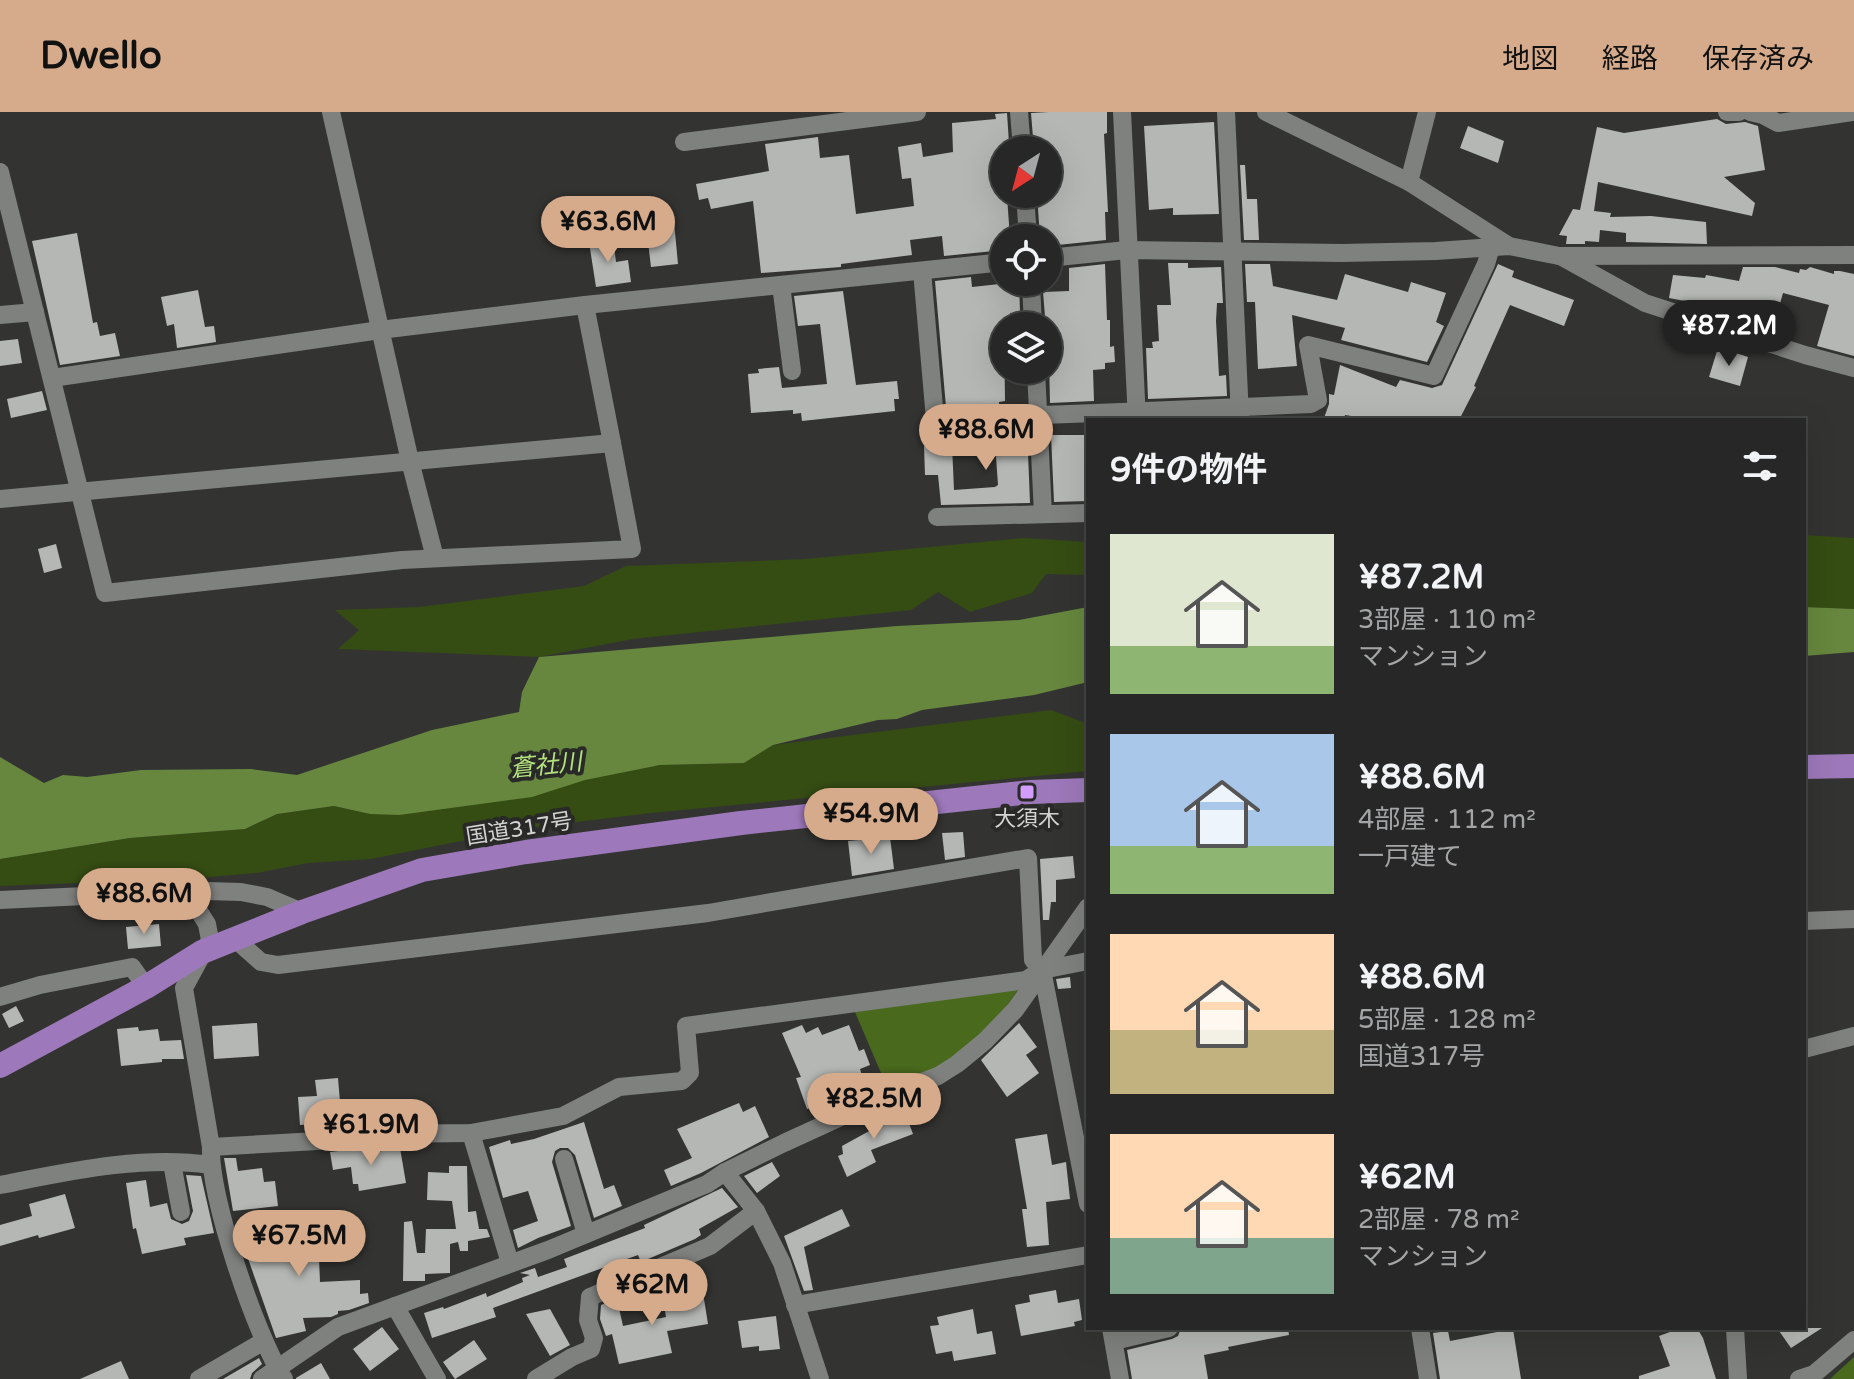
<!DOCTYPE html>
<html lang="ja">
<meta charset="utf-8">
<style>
:root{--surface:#262726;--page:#323332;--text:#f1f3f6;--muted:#a4a5a7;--line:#424443;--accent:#d6ab8b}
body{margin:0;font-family:"Varela Round","Noto Sans JP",sans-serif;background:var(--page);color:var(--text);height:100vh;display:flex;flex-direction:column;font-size:30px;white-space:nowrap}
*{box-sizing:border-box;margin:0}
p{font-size:26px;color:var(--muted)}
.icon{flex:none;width:44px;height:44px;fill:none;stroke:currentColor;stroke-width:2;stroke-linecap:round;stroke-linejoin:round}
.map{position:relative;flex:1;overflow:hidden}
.sheet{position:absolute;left:1086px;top:306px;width:720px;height:912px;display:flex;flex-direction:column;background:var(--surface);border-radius:0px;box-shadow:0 8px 32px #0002,0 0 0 2px var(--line)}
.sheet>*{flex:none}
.needle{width:52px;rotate:216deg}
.tools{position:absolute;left:990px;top:24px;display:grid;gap:16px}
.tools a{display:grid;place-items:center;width:72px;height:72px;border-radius:50%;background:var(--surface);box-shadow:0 8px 32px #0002,0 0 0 2px var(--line);font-size:40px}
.price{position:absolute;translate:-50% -68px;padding:0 18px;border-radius:28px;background:var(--accent);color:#111;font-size:26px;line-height:52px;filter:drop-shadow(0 2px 4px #0008)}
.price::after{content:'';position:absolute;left:50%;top:48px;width:24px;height:18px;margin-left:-12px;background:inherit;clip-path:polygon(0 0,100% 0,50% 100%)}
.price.active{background:#222;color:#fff}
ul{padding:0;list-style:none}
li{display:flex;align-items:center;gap:24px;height:200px;padding:0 24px}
li span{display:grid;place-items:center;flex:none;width:224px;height:160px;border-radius:0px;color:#555}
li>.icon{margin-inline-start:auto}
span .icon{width:96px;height:96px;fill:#fffc;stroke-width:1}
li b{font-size:34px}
h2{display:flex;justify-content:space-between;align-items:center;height:96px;padding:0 24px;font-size:34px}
header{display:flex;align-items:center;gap:48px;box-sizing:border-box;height:112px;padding:0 40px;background:var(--accent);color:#111}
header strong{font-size:38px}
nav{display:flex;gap:44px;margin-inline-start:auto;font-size:28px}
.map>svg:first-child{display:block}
.green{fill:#354c13}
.forest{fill:#49691d}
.water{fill:#66873d}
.building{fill:#b5b7b4}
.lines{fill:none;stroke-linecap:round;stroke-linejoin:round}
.minor{stroke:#7f817e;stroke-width:18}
.highway{stroke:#9d78ba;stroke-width:24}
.poi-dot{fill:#d29dfd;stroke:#292a28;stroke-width:3}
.labels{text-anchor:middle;stroke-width:8;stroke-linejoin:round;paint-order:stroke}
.poi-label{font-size:22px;fill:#d2d3d2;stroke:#292a28}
.street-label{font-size:22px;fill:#d2d3d2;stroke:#292a28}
.water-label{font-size:24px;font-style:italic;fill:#b4e37e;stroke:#292a28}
</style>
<header>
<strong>Dwello</strong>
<nav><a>地図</a><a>経路</a><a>保存済み</a></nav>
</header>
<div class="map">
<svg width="1854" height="1267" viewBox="0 0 1854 1267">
<rect width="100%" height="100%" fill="#333432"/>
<g class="green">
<path d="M1804 423 1854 426V497L1804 495Z"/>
<path d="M1024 426 1088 430V463L1046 462 1032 481 970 500 938 480 911 498 633 527 539 545 338 537 359 518 335 498 419 495 584 474 626 454 806 447Z"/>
<path d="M1051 598 1088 612V659L651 701 526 716 371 747 308 751 257 761 187 767 0 774V747L130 726 245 717 277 702 334 694 370 702 660 653 744 651 773 633Z"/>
</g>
<g class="forest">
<path d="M1021 873 998 907 937 961 887 975 855 900Z"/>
<path d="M1854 1245V1267H1830Z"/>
</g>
<g class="water">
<path d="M1088 495V570L1034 583 922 598 897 607 878 608 773 633 744 651 660 653 585 668 532 685 399 703 370 702 334 694 277 702 245 717 130 726 0 747V645L44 671 63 663 87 665 141 658 251 657 297 663 432 618 519 600 522 580 539 545 897 514 1019 508Z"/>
<path d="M1804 495 1854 497V540L1804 544Z"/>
</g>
<g class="building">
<path d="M1049 0H1107V21L1104 22 1108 100H1105L1106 128 1048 134V126H1040L1037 82H1048V38H1034L1031 1Z"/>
<path d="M1007 1 1009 31H1003L1004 84H1007L1010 126H1004V138L944 144 942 124 910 128 912 143 841 152V155L761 161 753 89 711 97 708 86 699 88 696 72 769 59 765 32 818 25 820 46 849 43 856 102 914 94 911 66 902 67 898 35 921 31 923 45 953 40 952 11 996 7 995 2Z"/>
<path d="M1717 7 1726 12 1745 10 1758 14 1765 58 1724 65 1755 91 1752 104 1598 70 1594 99 1611 101 1610 105 1651 104 1706 110 1707 132 1626 130V121L1600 118 1599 130 1585 129V132H1566L1567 124 1559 123 1573 97 1580 98 1597 15 1624 21Z"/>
<path d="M1214 10 1219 102 1173 103V96L1149 98 1144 14Z"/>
<path d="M1468 14 1504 29 1498 51 1460 36Z"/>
<path d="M1240 53H1245L1247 87H1257L1259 128H1244Z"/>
<path d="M674 110 678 152 651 155 646 113Z"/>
<path d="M77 121 93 211 97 210 100 224 115 221 120 244 60 253 32 129Z"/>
<path d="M613 126 616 150 628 148 631 170 596 175 589 130Z"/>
<path d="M1168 151H1188V156L1221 155 1223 191H1217L1216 209 1219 264 1226 263 1227 284 1148 287 1146 236H1153L1152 230 1159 229 1157 193H1171Z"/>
<path d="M1105 152 1107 208H1110V235L1114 234 1115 250 1105 251V257L1093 258 1094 289 1050 291 1048 205H1045L1043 180 1069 179V156Z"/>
<path d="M1245 152H1270L1273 174 1337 188 1345 162 1408 180 1411 170 1446 181 1436 210 1444 214 1427 250 1341 228 1345 216 1292 203 1297 254 1258 257 1255 190H1247Z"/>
<path d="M1498 152 1514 159 1512 165 1574 188 1564 214 1510 193 1474 274 1476 275 1459 308H1377L1345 303 1344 308 1324 306 1329 292V282L1334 283 1340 253 1396 275 1400 268 1432 276 1442 273Z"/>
<path d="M1743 155H1775L1799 161 1800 157 1806 158 1810 155 1834 162V159H1840L1854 162V244L1817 234 1829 193 1783 181 1772 220 1740 209 1743 200 1669 186 1673 163 1705 166 1706 163 1739 169Z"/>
<path d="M971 165 972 175 1019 170 1020 200 1010 201 1011 214H1004L1005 289 999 290V293L946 295 935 169Z"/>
<path d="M198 178 205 215 214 214 216 230 177 236 174 212 167 214 161 185Z"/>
<path d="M843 179 856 273 897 269 899 287H894L895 299 802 309 801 301 793 302V298L751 301 748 262 759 261 758 257 779 255 782 276 827 272 820 212 798 214 794 184Z"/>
<path d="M18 227 22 251 0 254V229Z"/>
<path d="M1717 239 1734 244 1736 241 1748 245 1740 274 1709 265Z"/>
<path d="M42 279 47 298 11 306 7 287Z"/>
<path d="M1027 316 1030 391 941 393 938 363H925L924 334 952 333 954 378 995 375 998 373 994 317Z"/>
<path d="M1051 323H1088V389L1054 390Z"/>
<path d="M56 432 62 456 44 461 38 437Z"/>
<path d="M963 720 965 745 945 748 942 721Z"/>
<path d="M890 725 894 757 852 764 848 729Z"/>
<path d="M1073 744 1075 766 1056 768V790H1051L1049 808H1043L1040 747Z"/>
<path d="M159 812 161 834 128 837 126 815Z"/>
<path d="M1070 865 1071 876 1058 877 1056 867Z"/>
<path d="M16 894 24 909 9 916 2 902Z"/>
<path d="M257 911 259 944 214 947 212 914Z"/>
<path d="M1019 911 1037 935 1026 943 1039 961 1007 985 981 948Z"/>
<path d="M802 913 806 921 818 915 822 923 849 913 859 939 864 937 870 953 860 957 863 967 840 976 843 985 807 997 796 966 801 965 782 921Z"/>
<path d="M138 915 139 919 158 917 160 929 181 928 184 947H162V950L121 954 117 917Z"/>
<path d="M338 966 341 1002 327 1003V1011L300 1013 298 985 317 984 315 968Z"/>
<path d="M739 991 743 1000 755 994 769 1025 701 1061 671 1074 664 1058 692 1046 677 1017Z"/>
<path d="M903 995 913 1022 871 1038 876 1050 847 1065 838 1044 843 1042 842 1034 882 1012 879 1004Z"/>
<path d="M584 1010 604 1077 614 1073 622 1094 594 1106 575 1043 568 1036H560L555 1039 552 1050 571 1114 538 1126 518 1136 513 1118 538 1109 528 1079 503 1086 489 1035 510 1028 511 1032 534 1027Z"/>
<path d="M1047 1022 1052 1053 1066 1050 1070 1087 1046 1090 1049 1133 1027 1135 1022 1097H1027L1015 1027Z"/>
<path d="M363 1036 364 1042 400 1036 406 1071 359 1079 358 1072H353L351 1055 333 1058 330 1040Z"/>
<path d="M224 1046H236L238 1059 262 1056 264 1070 275 1069 278 1094 233 1099Z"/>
<path d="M772 1050 780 1064 757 1081 744 1064Z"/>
<path d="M449 1054H467L468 1100 476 1099 479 1117H487L490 1125 468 1129V1139H460L458 1130 450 1132V1161L425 1162V1169H403L404 1110 412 1109 417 1141H425L426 1117H456L452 1089 427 1088 428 1060 449 1061Z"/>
<path d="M186 1063 201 1064 214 1121 184 1126 186 1133 142 1142 136 1116 133 1117 126 1071 146 1068 150 1095 167 1091 171 1107 182 1112 189 1109 193 1099Z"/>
<path d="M722 1076 738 1095 699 1117 701 1123 695 1127 641 1150 638 1143 493 1196 496 1205 432 1226 424 1201 443 1195 444 1197 486 1181 487 1185 523 1170 522 1166 530 1163 520 1161 535 1156 538 1165 567 1155 564 1147 645 1116 644 1113Z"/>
<path d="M65 1082 75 1116 39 1126 38 1123 0 1134V1113L32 1104 29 1092Z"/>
<path d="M842 1097 850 1114 804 1135 813 1178 804 1179 784 1124Z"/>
<path d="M317 1099 320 1170 360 1168V1182L368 1181 369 1191 349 1198 338 1199V1202L331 1205 303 1206 306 1219 276 1226 245 1138 283 1130 280 1102Z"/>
<path d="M1056 1178 1058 1191 1079 1187 1082 1208 1074 1210 1075 1214 1021 1224 1015 1193 1030 1190 1029 1183Z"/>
<path d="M703 1181 708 1212 667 1219 672 1241 619 1252 612 1222 606 1224 600 1207 601 1193 617 1187 623 1214 666 1205 663 1187Z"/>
<path d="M550 1197 570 1233 550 1244 526 1202Z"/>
<path d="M973 1197 977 1222 992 1219 996 1242 954 1249 952 1239 936 1242 930 1214 939 1213 937 1205Z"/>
<path d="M776 1204 780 1237 759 1239V1234L742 1236 738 1209Z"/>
<path d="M382 1215 399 1237 370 1259 353 1237Z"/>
<path d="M1181 1216H1288L1289 1223 1228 1235 1229 1238 1204 1243 1208 1267H1132L1127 1238 1172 1227 1178 1224Z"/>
<path d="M1681 1216H1697L1703 1226 1716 1267H1639V1264L1670 1254 1659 1224Z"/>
<path d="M1777 1216H1822L1791 1236Z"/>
<path d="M1513 1217 1521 1267H1440L1433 1221 1448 1219 1450 1229Z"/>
<path d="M474 1228 487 1247 455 1267 443 1250Z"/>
<path d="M259 1246 262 1252 252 1261 250 1267H223Z"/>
<path d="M121 1249 129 1267H80Z"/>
<path d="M321 1251 330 1267H296V1266Z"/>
</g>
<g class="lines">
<g class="minor">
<path d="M331 0 410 349 435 446"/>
<path d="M1019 0 1022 38"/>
<path d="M1122 0 1137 308"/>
<path d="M1226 0 1240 305"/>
<path d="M1266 0 1409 70 1509 134"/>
<path d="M1727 0H1739"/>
<path d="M1750 0 1763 3 1778 11 1852 0"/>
<path d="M684 30 917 0"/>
<path d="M0 60 105 481 402 448 632 437 612 331"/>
<path d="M1409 70 1427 0"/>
<path d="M1025 82 1028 126"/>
<path d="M1562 145 1645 191 1805 243 1854 256"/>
<path d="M1048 146 1127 138 1342 141 1436 139 1509 134 1559 144 1854 143"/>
<path d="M922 159 935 307 1122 300"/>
<path d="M1031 170 1033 214"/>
<path d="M781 173 792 259"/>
<path d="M0 203 35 200"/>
<path d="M1036 258 1043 402"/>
<path d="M52 266 380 218 585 193 1004 150"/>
<path d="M1123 308 1122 300 1311 292 1318 288 1308 233 1434 264 1486 152 1491 135"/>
<path d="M0 387 612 331 585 193"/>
<path d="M937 405 1088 401"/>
<path d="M178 784 200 801 207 812 210 828 184 876 211 1035C209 1085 256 1224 284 1267"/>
<path d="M0 788 106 783 178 784 206 779 241 780 267 785 302 800"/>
<path d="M1804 809 1854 807"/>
<path d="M234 826 261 850 278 853 708 801 1028 746 1033 848 1042 858 1088 1092"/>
<path d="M0 885 40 873 132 855 146 875"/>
<path d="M1804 937 1854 924"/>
<path d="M471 1021 510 1151"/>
<path d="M211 1035 335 1028 375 1022 471 1021 563 1004 619 975 682 969 690 961 686 914 1026 868 1042 858 1088 849"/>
<path d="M564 1047 586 1122"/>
<path d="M172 1051 181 1100"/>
<path d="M725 1060 756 1099"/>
<path d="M0 1073C67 1060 141 1043 210 1053"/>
<path d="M795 1193 1088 1143"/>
<path d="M395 1194 437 1267"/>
<path d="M1111 1216 1120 1267"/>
<path d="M1420 1216 1428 1267"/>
<path d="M1735 1216 1738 1267"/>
<path d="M1114 1229 1169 1216"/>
<path d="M199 1267 264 1229"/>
<path d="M262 1267 338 1215 548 1138 707 1072 725 1060 784 1031 893 981 938 964 957 952 985 929 1015 898 1088 795"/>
<path d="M536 1267 572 1245 591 1237 594 1226 588 1208 590 1185 710 1134 756 1099 782 1151 820 1267"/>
<path d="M1799 1267 1814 1262 1854 1228"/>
</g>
<g class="highway">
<path d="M1804 655 1854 654"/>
<path d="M0 954 146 875 202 840 302 800 422 758 526 740 741 711 1031 680 1088 678"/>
</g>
</g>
<rect class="poi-dot" x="1019" y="672" width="16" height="16" rx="4"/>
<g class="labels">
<g class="poi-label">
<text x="1027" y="714">大須木</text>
</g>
<g class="street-label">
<text transform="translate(519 716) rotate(-9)" y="8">国道317号</text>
</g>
<g class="water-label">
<text transform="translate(546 653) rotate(-6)" y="8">蒼社川</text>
</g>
</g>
</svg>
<div class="tools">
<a><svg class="needle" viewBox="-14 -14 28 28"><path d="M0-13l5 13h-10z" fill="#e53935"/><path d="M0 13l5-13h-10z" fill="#a4a5a7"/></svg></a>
<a><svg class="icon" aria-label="locate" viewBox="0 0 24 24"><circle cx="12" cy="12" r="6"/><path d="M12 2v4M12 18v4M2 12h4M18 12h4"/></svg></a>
<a><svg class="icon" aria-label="layers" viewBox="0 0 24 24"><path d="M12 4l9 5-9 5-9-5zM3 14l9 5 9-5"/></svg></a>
</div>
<b class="price" style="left:608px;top:152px">¥63.6M</b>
<b class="price active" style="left:1729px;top:256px">¥87.2M</b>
<b class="price" style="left:986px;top:360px">¥88.6M</b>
<b class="price" style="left:871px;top:744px">¥54.9M</b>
<b class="price" style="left:144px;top:824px">¥88.6M</b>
<b class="price" style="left:874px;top:1029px">¥82.5M</b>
<b class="price" style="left:371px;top:1055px">¥61.9M</b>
<b class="price" style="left:299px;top:1166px">¥67.5M</b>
<b class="price" style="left:652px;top:1215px">¥62M</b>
<section class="sheet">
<h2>9件の物件<svg class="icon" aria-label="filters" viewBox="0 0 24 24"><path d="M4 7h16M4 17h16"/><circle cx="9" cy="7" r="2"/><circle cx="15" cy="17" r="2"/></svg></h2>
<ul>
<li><span style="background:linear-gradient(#dfe7d0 70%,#8fb573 0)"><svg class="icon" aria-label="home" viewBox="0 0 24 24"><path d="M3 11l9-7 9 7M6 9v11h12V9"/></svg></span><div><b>¥87.2M</b><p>3部屋 · 110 m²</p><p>マンション</p></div></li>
<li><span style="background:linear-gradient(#a9c7e8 70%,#8fb573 0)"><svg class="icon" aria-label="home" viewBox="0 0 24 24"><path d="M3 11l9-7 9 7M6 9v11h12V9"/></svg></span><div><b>¥88.6M</b><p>4部屋 · 112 m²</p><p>一戸建て</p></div></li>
<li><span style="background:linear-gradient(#ffd9b3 60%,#c2b280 0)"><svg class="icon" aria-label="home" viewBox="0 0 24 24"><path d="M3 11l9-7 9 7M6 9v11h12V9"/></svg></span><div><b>¥88.6M</b><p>5部屋 · 128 m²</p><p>国道317号</p></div></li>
<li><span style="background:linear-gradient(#ffd9b3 65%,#7fa58c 0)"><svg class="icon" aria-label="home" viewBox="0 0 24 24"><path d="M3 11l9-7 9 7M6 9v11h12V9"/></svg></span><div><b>¥62M</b><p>2部屋 · 78 m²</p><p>マンション</p></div></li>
</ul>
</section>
</div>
